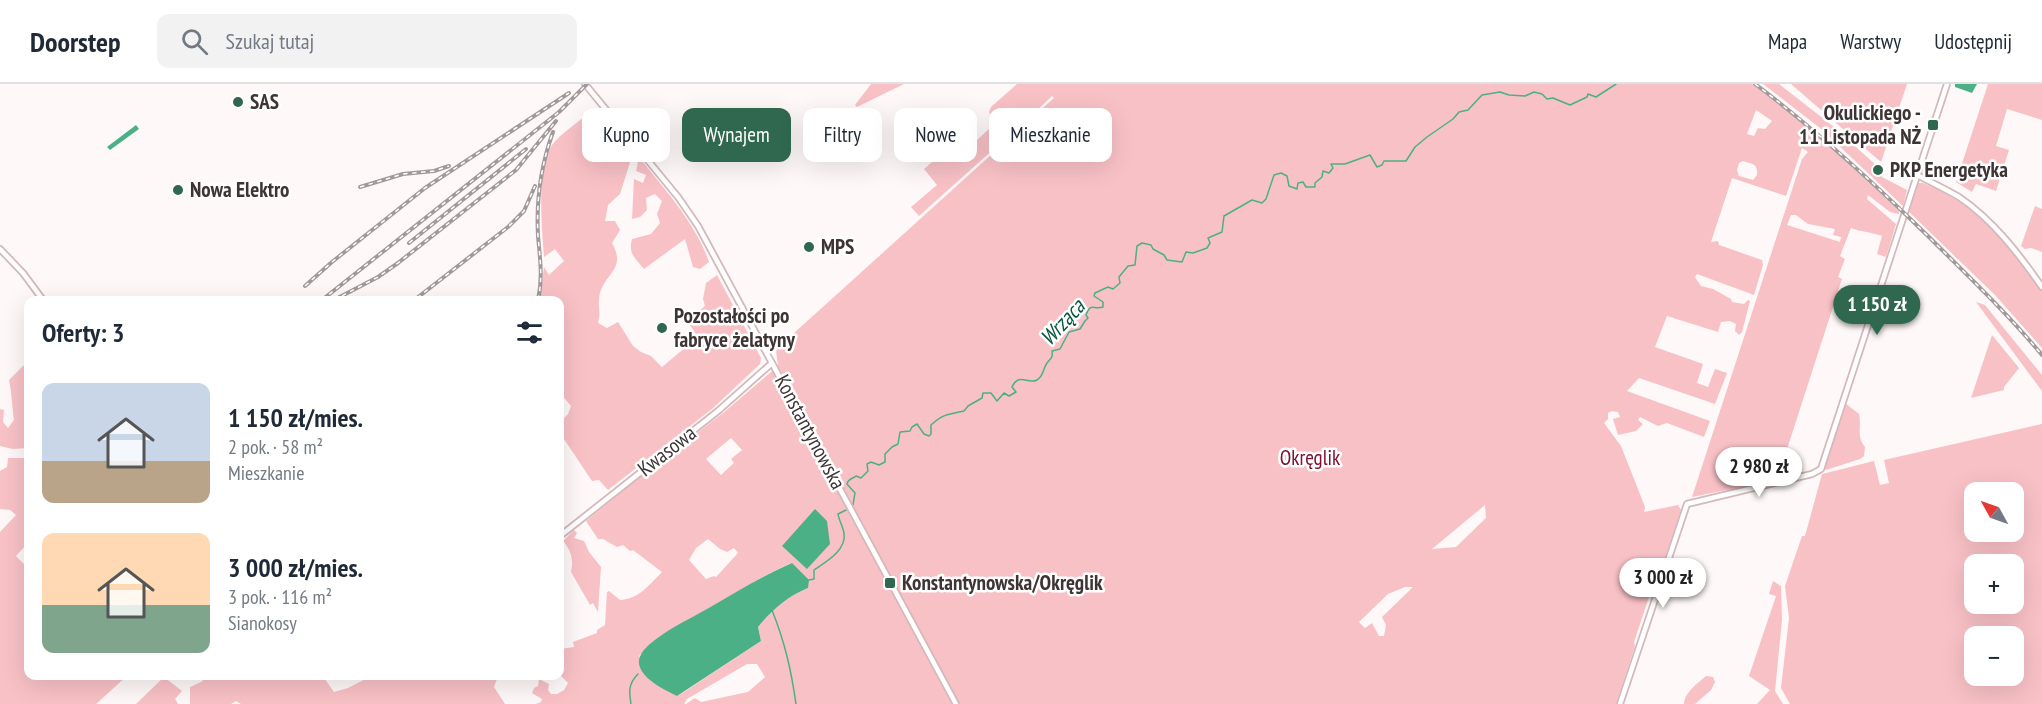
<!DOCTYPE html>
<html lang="pl">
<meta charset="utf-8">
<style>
:root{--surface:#fff;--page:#f2f2f3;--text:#1f2937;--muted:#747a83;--line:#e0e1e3;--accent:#2f674f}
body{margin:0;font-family:"PT Sans Narrow",sans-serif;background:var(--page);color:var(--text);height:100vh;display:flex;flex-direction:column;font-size:22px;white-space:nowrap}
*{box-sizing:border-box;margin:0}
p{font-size:20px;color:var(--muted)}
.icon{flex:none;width:33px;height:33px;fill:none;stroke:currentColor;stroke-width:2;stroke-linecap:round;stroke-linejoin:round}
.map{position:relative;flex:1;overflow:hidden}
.drawer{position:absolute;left:24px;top:212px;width:540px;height:384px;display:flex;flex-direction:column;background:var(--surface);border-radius:12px;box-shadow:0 6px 24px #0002}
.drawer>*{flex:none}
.banner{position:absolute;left:582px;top:24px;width:570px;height:54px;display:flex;gap:12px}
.needle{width:39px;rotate:310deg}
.buttons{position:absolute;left:1964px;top:398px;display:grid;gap:12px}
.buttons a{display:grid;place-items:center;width:60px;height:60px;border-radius:12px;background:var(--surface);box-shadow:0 6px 24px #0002;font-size:30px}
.price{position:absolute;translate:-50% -51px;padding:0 14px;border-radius:21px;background:#fff;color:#222;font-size:20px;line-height:39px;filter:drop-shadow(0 2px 3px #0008)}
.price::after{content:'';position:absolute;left:50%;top:36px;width:18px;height:14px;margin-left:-9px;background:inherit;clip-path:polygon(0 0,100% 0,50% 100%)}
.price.on{background:var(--accent);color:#fff}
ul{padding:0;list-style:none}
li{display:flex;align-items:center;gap:18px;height:150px;padding:0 18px}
li span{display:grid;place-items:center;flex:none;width:168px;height:120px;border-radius:12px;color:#555}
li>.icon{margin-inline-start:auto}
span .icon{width:72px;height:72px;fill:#fffc;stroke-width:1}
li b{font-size:26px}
h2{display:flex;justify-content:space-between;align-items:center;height:72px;padding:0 18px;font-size:26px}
.tag{padding:0 21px;border-radius:12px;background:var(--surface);box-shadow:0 6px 24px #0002;font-size:21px;line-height:54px}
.tag.on{background:var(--accent);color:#fff}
header{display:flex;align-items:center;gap:36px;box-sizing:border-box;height:84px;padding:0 30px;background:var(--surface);border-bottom:2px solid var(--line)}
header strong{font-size:28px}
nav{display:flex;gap:33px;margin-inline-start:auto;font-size:21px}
.search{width:420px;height:54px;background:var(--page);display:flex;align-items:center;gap:15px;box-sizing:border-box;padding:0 21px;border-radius:12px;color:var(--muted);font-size:22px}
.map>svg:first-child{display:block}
.green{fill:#f8c1c6;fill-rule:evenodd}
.water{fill:#4cb086}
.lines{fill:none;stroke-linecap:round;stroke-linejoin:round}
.stream{stroke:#4cb086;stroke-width:1.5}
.tertiary-casing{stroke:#d4b8ba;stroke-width:8}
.secondary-casing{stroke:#d4b8ba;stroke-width:8}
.tertiary{stroke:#fff;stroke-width:4.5}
.secondary{stroke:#fff;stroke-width:4.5}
.rail-casing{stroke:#a29a9a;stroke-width:4}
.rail{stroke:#fff;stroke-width:1.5;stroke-dasharray:4.5;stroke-linecap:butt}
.poi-dot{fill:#2f674f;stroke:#fff;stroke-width:2}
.labels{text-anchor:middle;stroke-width:5;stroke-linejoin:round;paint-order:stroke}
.poi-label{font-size:21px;font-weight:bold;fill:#3f3435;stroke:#fff;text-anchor:start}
.street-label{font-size:21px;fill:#3f3435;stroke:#fff}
.park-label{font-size:21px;fill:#80112f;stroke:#fff}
.water-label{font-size:22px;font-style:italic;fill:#04573c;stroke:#fff}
</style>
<header>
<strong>Doorstep</strong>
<div class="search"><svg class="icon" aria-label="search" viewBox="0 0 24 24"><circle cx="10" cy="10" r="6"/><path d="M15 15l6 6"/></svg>Szukaj tutaj</div>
<nav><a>Mapa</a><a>Warstwy</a><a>Udostępnij</a></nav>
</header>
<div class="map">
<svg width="2042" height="620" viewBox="0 0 2042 620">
<rect width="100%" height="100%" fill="#fef8f8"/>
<g class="green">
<path d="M871 0H904L857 23 855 21Z"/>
<path d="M1017 0H1752C1804 39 1852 82 1899 127V130L1890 128 1868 111 1867 115 1896 140 1886 173 1877 170 1882 152C1872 148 1861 148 1851 144L1840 172 1845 175 1838 193 1842 195 1777 396 1692 413 1802 75 1808 68 1802 64 1786 112 1732 94 1711 158 1718 157 1719 161 1762 176 1763 181 1754 211 1697 190 1695 193 1701 202 1713 205 1731 215 1732 218 1744 220 1748 216 1750 217 1742 248 1739 251 1735 247 1736 240 1730 237 1721 238 1718 248 1667 232 1655 263 1703 280 1697 299 1708 303 1715 285 1727 289 1715 320 1639 294 1627 307 1710 337 1704 353 1667 339 1658 342 1640 333 1638 336 1643 340 1636 347 1618 351 1613 335 1620 333 1618 328 1612 327 1608 329V335L1604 339 1621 362 1645 423 1644 428 1678 421 1681 426 1657 498 1651 507 1634 558 1635 562 1616 620H686L695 614 701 618 748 608 765 593 757 580H747L687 615 684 620H536L541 618 542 615 532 609 534 604 538 602 539 595 549 600 548 606 551 610H557L564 606 568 599 560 591V565L574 563 573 558 597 549V546L605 541 607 508 609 507 620 516C639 515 649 501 662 488L633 466 630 467 623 461 617 463 603 455H598L586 437 626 404 723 329 778 282 776 267 783 259 1054 14 1052 12 1016 46C1004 45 995 40 989 28L991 23ZM1756 26 1772 37 1765 45 1758 44 1754 52 1747 50ZM1743 77C1753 80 1758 80 1757 91L1753 96 1739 92 1737 86 1739 79ZM1791 131H1796L1808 140 1835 145 1833 151 1841 153 1840 158 1787 141ZM731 354 742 366 731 375 734 379 721 391 706 375ZM1485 421 1486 434 1456 463 1432 465ZM708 455 720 465 727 468 734 464 738 469 716 493 714 492 706 495 689 476 696 464ZM792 479 808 504C788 512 772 526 758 543L761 557 684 608 677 612 639 572C662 548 690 535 719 519 743 505 766 489 792 479ZM1405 503H1413L1382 533 1386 541 1384 552H1379L1372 539 1365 544 1359 538 1388 510Z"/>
<path d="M1763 0H1779L1834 43 1878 83 1875 86 1877 89 1880 88 1882 93 1907 106 1903 122 1820 44Z"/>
<path d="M1791 0H1907L1881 78Z"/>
<path d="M1988 0H2042V36L2007 25 1996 62 2009 66 1996 107 1976 100 1972 108 1956 98Z"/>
<path d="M591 27 594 31 592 38C599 53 605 55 621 54L633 69 620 110 608 121 605 137H615L620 146 612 159C628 187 601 190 599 215 598 225 601 227 598 239L607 244 618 238 633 262 641 268 651 272 662 283 698 253 687 237 705 222 703 215 706 199 717 191 761 274 760 280 712 325 608 406 599 396 592 397 560 349V339L568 330 571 322 560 309V216H540L544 183 549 191 564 177 555 165 544 173C542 145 536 84 552 61 560 50 580 37 591 27Z"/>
<path d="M989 45 998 53 996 63 919 132 911 123 937 101 924 85 956 57 966 66Z"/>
<path d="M639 73C664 105 696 139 709 178L700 185 693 183 685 155 644 185C635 174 628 170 632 155L651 150 660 139 657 130 662 117 655 110 646 114 647 126 640 133 632 135 634 95 643 99 646 91 636 87Z"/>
<path d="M1918 99H1923L1937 105 1965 121 1992 145 2023 181 2042 207V264L1995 211 1907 126Z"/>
<path d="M2035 122 2042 125V168L2031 164 2025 165 2021 162Z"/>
<path d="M1976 218 1985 221 2042 291V307Z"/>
<path d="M1992 251 2019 284 2004 303V306L1971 314Z"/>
<path d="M28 277V364L13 365 0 362V325L4 326 3 338 8 344 14 336C12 323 12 310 9 296Z"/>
<path d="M1845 319 1859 330C1862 343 1856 352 1865 363L1864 372 1860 375 1826 386 1823 384Z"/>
<path d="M2042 340V620H1790L1781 604 1789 534 1785 502 1802 452H1805L1822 390 1874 377 1880 401 1889 399 1884 376ZM1974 408H2013V447H1974ZM1974 480H2013V519H1974ZM1974 552H2013V591H1974Z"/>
<path d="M28 370V459L16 472 28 484V591H128L96 620H0V448L16 431 10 426 0 425V387L7 383 8 374H27Z"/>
<path d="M574 446 577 449 574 454 584 457 589 468 601 483 598 528 593 519 590 521 571 488C574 476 571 466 563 457Z"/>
<path d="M1773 497 1781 502 1782 536 1775 607 1783 620H1757L1770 606 1749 592 1776 512 1769 510Z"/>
<path d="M198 591H322L334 608 348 604 373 591H507L509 596 497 595 494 603 505 620H241L236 617 231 620H190V603L203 597Z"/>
<path d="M1706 592 1713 593 1715 598 1711 606 1695 620H1684C1684 609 1698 599 1706 592Z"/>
<path d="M164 593 182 607 175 615 178 620H136Z"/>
</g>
<g class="water">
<path d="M1955 0H1977L1972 9 1955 3Z"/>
<path d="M136 41 139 45 110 66 107 63Z"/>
<path d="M815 425 827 437 830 460 807 485 782 462Z"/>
<path d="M792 479 809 496 808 504C788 512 772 526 758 543L761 557 677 612C665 606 637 593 639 576 640 567 652 558 659 553 674 542 691 534 707 525 735 509 762 492 792 479Z"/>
</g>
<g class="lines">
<g class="stream">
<path d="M853 421 855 409 847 400C848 394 853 395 856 392L861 394 868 387 867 380 871 378 879 381 885 378V370L892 363 898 360 900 348 910 347 912 343 917 340 924 350 929 352 931 350V341C943 330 949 330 964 327L968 322 982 314 983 309H991L997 317 1004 309 1009 312 1016 308 1012 303C1019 288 1028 301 1037 296 1044 292 1043 284 1047 279 1051 274 1053 274 1052 267L1060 265 1069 248 1080 245 1085 237 1088 234 1086 231C1091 218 1093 226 1103 223V218L1094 212 1095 209 1108 203 1113 205 1120 199 1119 193 1128 182 1135 181 1137 162 1142 159 1151 161 1153 165 1164 171 1167 176 1182 178 1186 168 1193 169 1207 164 1210 159 1208 154 1222 148 1224 132 1252 116 1262 119 1266 115 1274 91 1281 89 1287 92 1289 102 1297 105 1298 99 1303 98 1306 103H1315V99L1322 93 1323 87 1329 89 1333 84 1331 80H1345L1370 71 1377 83 1382 81 1384 77H1406L1415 63 1427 53 1453 35 1459 28 1468 26 1482 11 1500 8 1509 11 1525 12 1534 8 1542 10 1547 15 1553 14 1570 21 1587 13 1588 10 1596 13 1616 0"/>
<path d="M809 496 814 495V486C826 478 847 466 844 449 843 443 839 436 838 430L846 426"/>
<path d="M772 526C785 559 791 585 796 620"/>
<path d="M631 620C629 608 628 600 638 590"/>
</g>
<defs>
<g id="tertiary">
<path d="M1917 91C1931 98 1945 105 1959 113 1993 136 2019 170 2042 203"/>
<path d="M0 165 23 189 43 216"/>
<path d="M560 452 718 327 772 279"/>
<path d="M1620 620 1687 420 1812 390 1821 385 1947 0"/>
</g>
<path id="secondary" d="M585 0 678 113 698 142 956 620"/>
</defs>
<use href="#tertiary" class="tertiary-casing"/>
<use href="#secondary" class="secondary-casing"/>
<use href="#tertiary" class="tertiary"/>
<use href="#secondary" class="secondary"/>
<defs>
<g id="rail">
<path d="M1755 0C1818 47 1875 100 1931 155 1969 193 2008 230 2042 271"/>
<path d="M360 103 403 90 434 87 449 82"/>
<path d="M409 159 526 65"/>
<path d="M305 202 332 178 425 104 569 9"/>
<path d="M417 214 508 143 524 127 535 102"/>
<path d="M322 216 559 28 587 0"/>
<path d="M334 216 378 193 398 179 516 86 556 37"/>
<path d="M538 216C543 194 540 174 538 152 536 116 541 81 553 48"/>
</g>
</defs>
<use href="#rail" class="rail-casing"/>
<use href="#rail" class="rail"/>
</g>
<g class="poi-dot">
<circle cx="238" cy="18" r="6"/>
<rect x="1927" y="35" width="12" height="12" rx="3"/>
<circle cx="1878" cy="86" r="6"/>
<circle cx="178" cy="106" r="6"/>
<circle cx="809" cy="163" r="6"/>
<circle cx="662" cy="244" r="6"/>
<rect x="884" y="493" width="12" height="12" rx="3"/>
</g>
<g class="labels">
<g class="poi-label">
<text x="250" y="25">SAS</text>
<text x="1921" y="36" text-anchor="end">Okulickiego -<tspan x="1921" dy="24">11 Listopada NŻ</tspan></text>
<text x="1890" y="93">PKP Energetyka</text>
<text x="190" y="113">Nowa Elektro</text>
<text x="821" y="170">MPS</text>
<text x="674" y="239">Pozostałości po<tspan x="674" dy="24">fabryce żelatyny</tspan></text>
<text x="902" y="506">Konstantynowska/Okręglik</text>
</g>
<g class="street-label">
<text transform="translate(810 348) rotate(62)" y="7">Konstantynowska</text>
<text transform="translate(667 367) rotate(-38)" y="7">Kwasowa</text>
</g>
<g class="park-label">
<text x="1310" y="381">Okręglik</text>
</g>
<g class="water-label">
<text transform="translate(1062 238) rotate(-47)" y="8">Wrząca</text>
</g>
</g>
</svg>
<div class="buttons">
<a><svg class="needle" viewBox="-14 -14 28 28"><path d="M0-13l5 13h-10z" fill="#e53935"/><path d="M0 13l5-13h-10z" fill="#747a83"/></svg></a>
<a>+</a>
<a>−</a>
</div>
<b class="price on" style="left:1877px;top:252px">1 150 zł</b>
<b class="price" style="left:1759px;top:414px">2 980 zł</b>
<b class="price" style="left:1663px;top:525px">3 000 zł</b>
<div class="banner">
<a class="tag">Kupno</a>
<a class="tag on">Wynajem</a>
<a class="tag">Filtry</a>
<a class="tag">Nowe</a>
<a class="tag">Mieszkanie</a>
</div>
<section class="drawer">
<h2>Oferty: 3<svg class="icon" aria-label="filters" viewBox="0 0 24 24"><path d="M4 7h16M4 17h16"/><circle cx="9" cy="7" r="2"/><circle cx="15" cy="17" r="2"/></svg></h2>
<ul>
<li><span style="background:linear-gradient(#c9d6e8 65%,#b9a48a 0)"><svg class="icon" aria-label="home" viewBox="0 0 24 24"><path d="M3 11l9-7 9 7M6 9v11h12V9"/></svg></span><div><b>1 150 zł/mies.</b><p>2 pok. · 58 m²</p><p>Mieszkanie</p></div></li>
<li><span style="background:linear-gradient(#ffd9b3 60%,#7fa58c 0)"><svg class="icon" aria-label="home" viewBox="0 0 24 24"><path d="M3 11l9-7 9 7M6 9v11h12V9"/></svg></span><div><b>3 000 zł/mies.</b><p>3 pok. · 116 m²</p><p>Sianokosy</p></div></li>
</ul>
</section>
</div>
